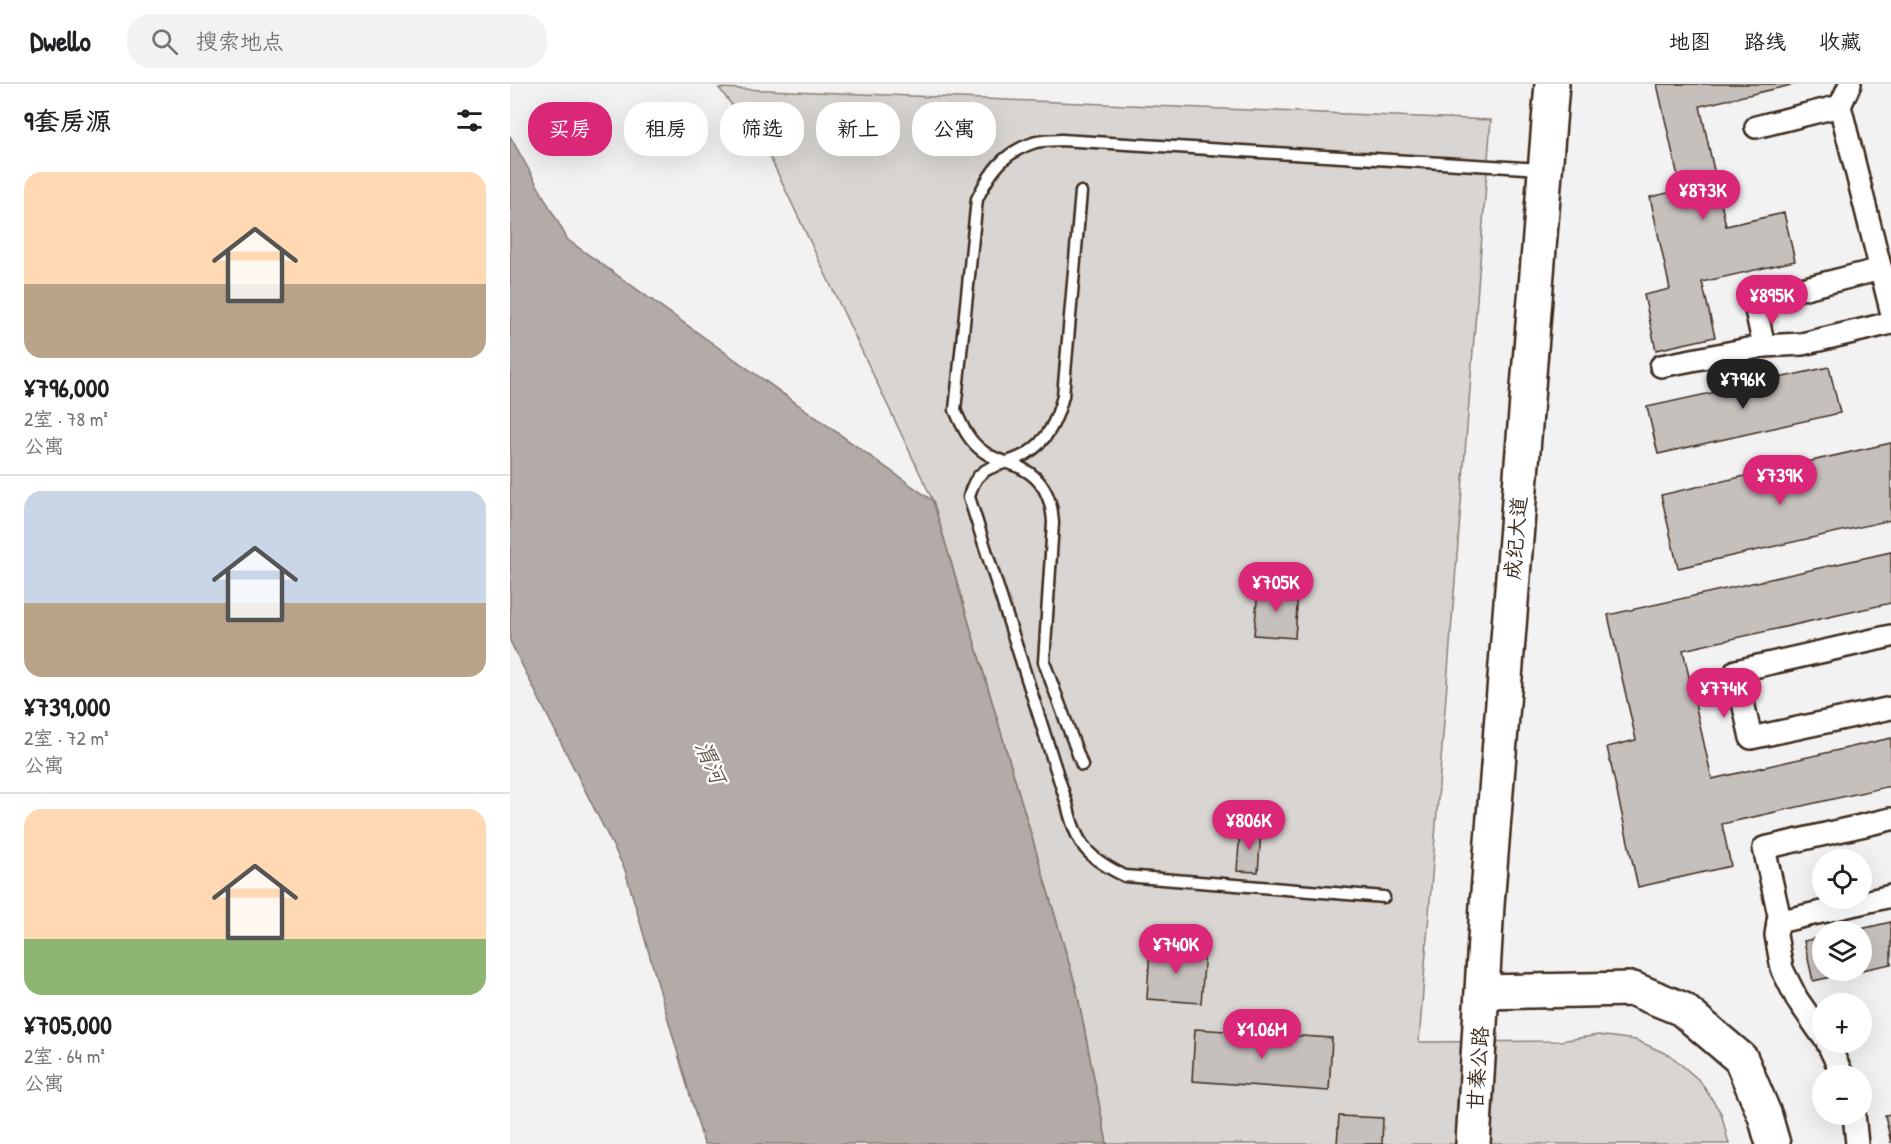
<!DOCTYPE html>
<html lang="zh">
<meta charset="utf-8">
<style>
:root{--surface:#fff;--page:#f2f2f2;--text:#202124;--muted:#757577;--line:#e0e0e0;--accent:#db2777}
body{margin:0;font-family:"Patrick Hand","LXGW WenKai TC",sans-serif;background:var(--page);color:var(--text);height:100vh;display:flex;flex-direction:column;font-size:22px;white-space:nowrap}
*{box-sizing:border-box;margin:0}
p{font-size:20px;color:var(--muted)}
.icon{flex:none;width:33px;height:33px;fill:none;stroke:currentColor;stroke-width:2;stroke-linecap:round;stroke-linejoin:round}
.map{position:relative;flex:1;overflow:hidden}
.sheet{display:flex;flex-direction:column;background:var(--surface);width:510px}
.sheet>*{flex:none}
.hud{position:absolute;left:18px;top:18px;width:570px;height:54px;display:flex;gap:12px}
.tools{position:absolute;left:1302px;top:765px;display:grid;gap:12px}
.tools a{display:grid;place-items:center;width:60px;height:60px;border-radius:50%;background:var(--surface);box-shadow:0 6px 24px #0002;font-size:30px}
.price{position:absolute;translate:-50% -51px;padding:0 14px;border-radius:21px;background:var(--accent);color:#fff;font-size:20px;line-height:39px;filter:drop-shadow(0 2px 3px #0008)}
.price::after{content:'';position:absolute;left:50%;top:36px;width:18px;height:14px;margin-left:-9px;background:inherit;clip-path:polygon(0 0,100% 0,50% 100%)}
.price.current{background:#222;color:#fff}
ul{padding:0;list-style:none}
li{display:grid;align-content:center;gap:12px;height:318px;padding:0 24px}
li+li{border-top:2px solid var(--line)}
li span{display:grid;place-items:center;height:186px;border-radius:18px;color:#555}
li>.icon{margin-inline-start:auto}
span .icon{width:108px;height:108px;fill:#fffc;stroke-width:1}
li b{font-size:26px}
h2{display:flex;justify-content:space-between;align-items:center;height:72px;padding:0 24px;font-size:26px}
.tag{padding:0 21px;border-radius:24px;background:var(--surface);box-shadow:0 6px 24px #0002;font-size:21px;line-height:54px}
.tag.current{background:var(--accent);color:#fff}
header{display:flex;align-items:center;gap:36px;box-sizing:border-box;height:84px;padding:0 30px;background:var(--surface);border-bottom:2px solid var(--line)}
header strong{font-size:28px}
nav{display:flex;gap:33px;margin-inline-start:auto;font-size:21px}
.search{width:420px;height:54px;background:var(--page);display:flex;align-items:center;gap:15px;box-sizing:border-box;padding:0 21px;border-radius:24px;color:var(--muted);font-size:22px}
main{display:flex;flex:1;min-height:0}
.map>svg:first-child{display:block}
.green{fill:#d8d5d2;stroke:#8a8078;stroke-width:1.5}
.water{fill:#b2aba7;stroke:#827770;stroke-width:1.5}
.building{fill:#c6c0bd;stroke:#3b2a1e;stroke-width:1.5}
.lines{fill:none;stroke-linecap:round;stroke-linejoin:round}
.service-casing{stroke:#3b2a1e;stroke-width:15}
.minor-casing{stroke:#3b2a1e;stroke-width:26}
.primary-casing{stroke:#3b2a1e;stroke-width:38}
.service{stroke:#fff;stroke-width:10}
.minor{stroke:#fff;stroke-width:21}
.primary{stroke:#fff;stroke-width:33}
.labels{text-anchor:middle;stroke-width:4.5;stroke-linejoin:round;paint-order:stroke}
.street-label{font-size:21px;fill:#3b2a1e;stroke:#fff}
.water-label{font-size:22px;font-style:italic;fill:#65574e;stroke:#fff}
</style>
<header>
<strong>Dwello</strong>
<div class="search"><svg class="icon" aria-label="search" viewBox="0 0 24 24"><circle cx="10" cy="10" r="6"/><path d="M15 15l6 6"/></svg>搜索地点</div>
<nav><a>地图</a><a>路线</a><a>收藏</a></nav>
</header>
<main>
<section class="sheet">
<h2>9套房源<svg class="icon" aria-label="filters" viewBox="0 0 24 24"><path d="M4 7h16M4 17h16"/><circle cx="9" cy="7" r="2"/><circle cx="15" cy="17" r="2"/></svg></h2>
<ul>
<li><span style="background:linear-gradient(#ffd9b3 60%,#b9a48a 0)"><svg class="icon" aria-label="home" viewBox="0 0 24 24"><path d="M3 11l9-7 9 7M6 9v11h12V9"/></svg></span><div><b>¥796,000</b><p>2室 · 78 m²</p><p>公寓</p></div></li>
<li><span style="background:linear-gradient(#c9d6e8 60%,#b9a48a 0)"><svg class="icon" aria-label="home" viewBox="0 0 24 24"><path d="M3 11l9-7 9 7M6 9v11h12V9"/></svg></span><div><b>¥739,000</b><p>2室 · 72 m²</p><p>公寓</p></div></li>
<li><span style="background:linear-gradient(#ffd9b3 70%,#8fb573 0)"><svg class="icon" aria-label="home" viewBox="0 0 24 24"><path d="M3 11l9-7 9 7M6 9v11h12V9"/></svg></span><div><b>¥705,000</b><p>2室 · 64 m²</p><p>公寓</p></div></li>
</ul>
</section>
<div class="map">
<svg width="1381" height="1060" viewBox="0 0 1381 1060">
<rect width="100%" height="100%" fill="#f3f2f2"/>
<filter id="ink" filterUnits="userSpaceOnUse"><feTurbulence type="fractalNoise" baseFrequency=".0167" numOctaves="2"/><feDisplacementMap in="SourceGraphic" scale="12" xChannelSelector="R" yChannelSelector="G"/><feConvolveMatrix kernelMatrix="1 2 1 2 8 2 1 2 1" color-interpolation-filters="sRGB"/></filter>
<g filter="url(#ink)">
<path class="green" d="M209 4 981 36 909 958 1050 957 1088 951 1126 956 1161 972 1190 997 1211 1029 1219 1060H597L566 903 423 417 258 69Z"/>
<path class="water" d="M0 52 58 156 423 417 566 903 597 1060H194L115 786 0 557Z"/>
<g class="building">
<path d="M1147 0H1286L1190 22 1216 142 1274 129 1285 177 1192 198 1205 253 1146 266 1134 211 1160 205 1140 113 1171 106Z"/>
<path d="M1319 283 1330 329 1148 370 1137 323Z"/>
<path d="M1381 359V436L1168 484 1151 411Z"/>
<path d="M1381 468V519L1173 566 1202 695 1381 654V702L1212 740 1221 782 1128 803 1097 663 1126 656 1098 531Z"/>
<path d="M748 505 788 507 785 554 744 551Z"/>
<path d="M730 746 751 748 748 788 727 787Z"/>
<path d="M1381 838V880L1352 886V848H1338Z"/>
<path d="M1312 853V886H1351L1303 897 1294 857Z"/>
<path d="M640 863 695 867 691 919 637 915Z"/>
<path d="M685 945 822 954 819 1007 682 997Z"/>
<path d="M1381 1030V1059L1375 1031Z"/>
<path d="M829 1032 873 1034 872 1060H827Z"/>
</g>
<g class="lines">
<defs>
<g id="service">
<path d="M571 108 553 312C547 335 538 357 516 370 490 385 467 377 459 413L557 720C566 760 577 774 615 792L874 813"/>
<path d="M572 681 534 578 543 439C542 415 534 396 513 385 500 378 486 377 474 368 459 358 452 342 445 326L467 115C480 88 493 69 523 59 531 56 542 57 551 56L1032 85"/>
</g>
<g id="minor">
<path d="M1340 0 1330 22 1381 226"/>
<path d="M1246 43 1330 22"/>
<path d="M1254 262 1244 217 1371 185"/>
<path d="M1151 282 1254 262 1292 260 1381 239"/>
<path d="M1381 552 1226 587 1241 654 1381 624"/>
<path d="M1268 838 1381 812"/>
<path d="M1312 951 1287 915 1272 885 1266 851 1269 831 1254 764 1381 735"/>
<path d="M1317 958 1333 992"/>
<path d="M1344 1030 1347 1060"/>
</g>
<g id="primary">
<path d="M973 908 1123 905 1172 925 1231 975 1255 1032 1263 1060"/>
<path d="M963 1060 977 821 1042 0"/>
</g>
</defs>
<use href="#service" class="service-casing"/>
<use href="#minor" class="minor-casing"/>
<use href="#primary" class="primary-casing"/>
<use href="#service" class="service"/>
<use href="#minor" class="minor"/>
<use href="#primary" class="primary"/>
</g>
</g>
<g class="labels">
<g class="street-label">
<text transform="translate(1006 454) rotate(-85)" y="7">成纪大道</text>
<text transform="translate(968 984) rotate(-86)" y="7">甘秦公路</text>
</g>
<g class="water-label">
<text transform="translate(201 678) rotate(66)" y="8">渭河</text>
</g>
</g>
</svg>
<div class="tools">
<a><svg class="icon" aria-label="locate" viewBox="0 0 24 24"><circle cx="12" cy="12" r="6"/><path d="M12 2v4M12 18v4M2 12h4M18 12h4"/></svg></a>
<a><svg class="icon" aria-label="layers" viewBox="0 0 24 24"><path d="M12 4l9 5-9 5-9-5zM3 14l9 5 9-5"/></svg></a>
<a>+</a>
<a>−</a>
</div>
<b class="price" style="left:1193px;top:137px">¥873K</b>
<b class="price" style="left:1262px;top:242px">¥895K</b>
<b class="price current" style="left:1233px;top:326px">¥796K</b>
<b class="price" style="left:1270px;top:422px">¥739K</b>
<b class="price" style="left:766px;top:529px">¥705K</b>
<b class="price" style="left:1214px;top:635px">¥774K</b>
<b class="price" style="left:739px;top:767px">¥806K</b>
<b class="price" style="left:666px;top:891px">¥740K</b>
<b class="price" style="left:752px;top:976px">¥1.06M</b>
<div class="hud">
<a class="tag current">买房</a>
<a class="tag">租房</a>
<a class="tag">筛选</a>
<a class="tag">新上</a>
<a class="tag">公寓</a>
</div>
</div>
</main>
